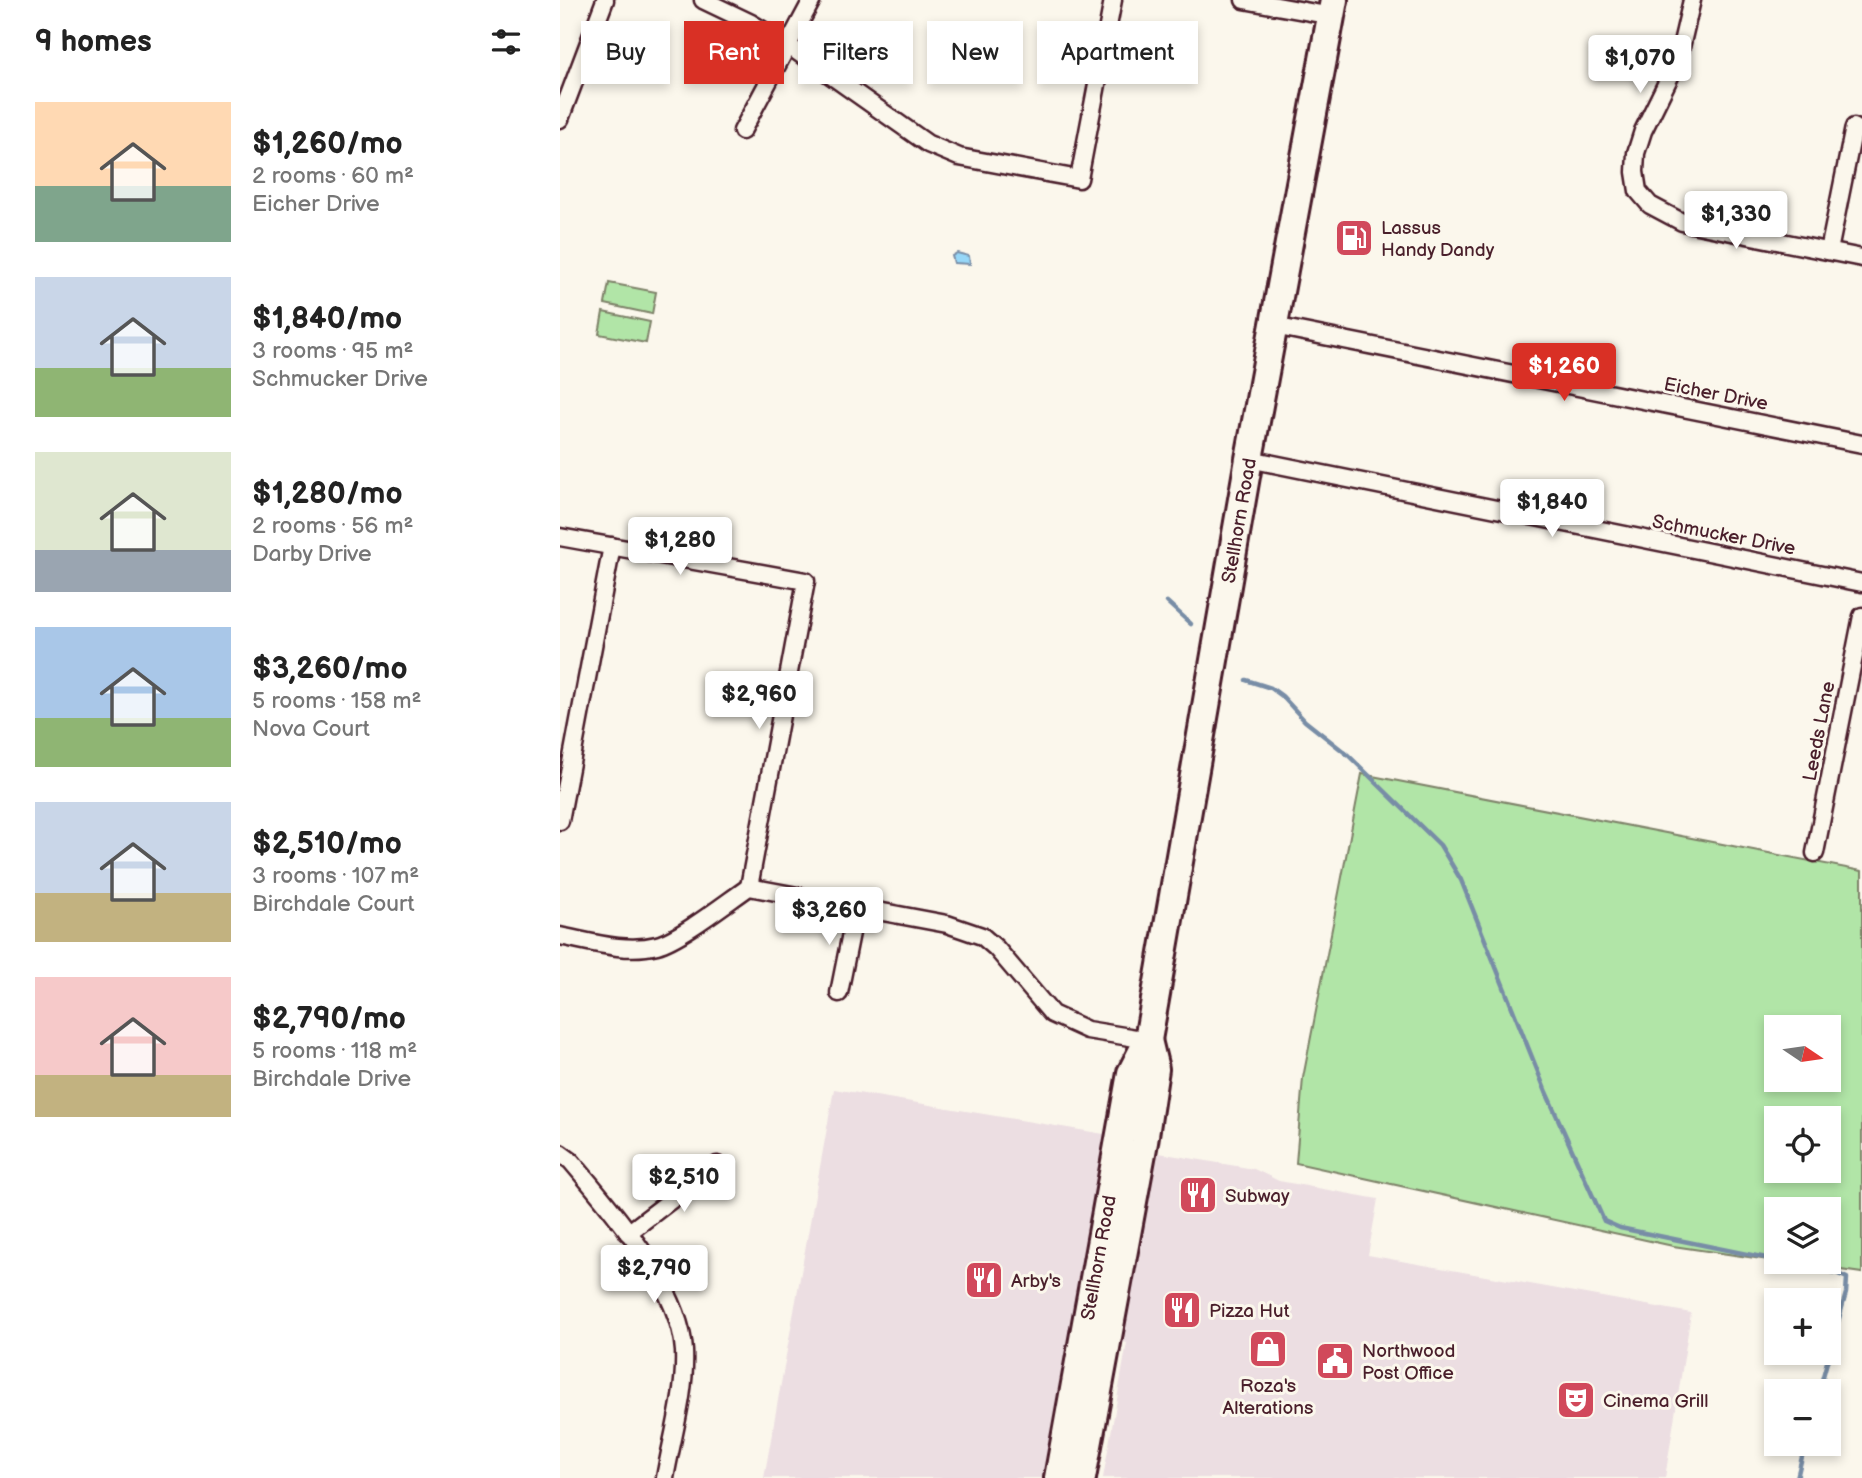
<!DOCTYPE html>
<meta charset="utf-8">
<style>
:root{--surface:#fff;--page:#f6f6f6;--text:#222;--muted:#767676;--accent:#d93025}
body{margin:0;font-family:"Balsamiq Sans",sans-serif;background:var(--page);color:var(--text);height:100vh;display:flex;flex-direction:column;font-size:26px;white-space:nowrap}
*{box-sizing:border-box;margin:0}
p{font-size:23px;color:var(--muted)}
.icon{flex:none;width:38px;height:38px;fill:none;stroke:currentColor;stroke-width:2;stroke-linecap:round;stroke-linejoin:round}
.map{position:relative;flex:1;overflow:hidden}
.panel{display:flex;flex-direction:column;background:var(--surface);width:560px}
.panel>*{flex:none}
.guide{position:absolute;left:21px;top:21px;width:665px;height:63px;display:flex;gap:14px}
.needle{width:46px;rotate:103deg}
.fabs{position:absolute;left:1204px;top:1015px;display:grid;gap:14px}
.fabs a{display:grid;place-items:center;width:77px;height:77px;border-radius:0px;background:var(--surface);box-shadow:0 4px 10px #0003;font-size:35px}
.price{position:absolute;translate:-50% -60px;padding:0 16px;border-radius:7px;background:#fff;color:#222;font-size:23px;line-height:46px;filter:drop-shadow(0 2px 4px #0008)}
.price::after{content:'';position:absolute;left:50%;top:42px;width:21px;height:16px;margin-left:-10px;background:inherit;clip-path:polygon(0 0,100% 0,50% 100%)}
.price.active{background:var(--accent);color:#fff}
ul{padding:0;list-style:none}
li{display:flex;align-items:center;gap:21px;height:175px;padding:0 35px}
li span{display:grid;place-items:center;flex:none;width:196px;height:140px;border-radius:0px;color:#555}
li>.icon{margin-inline-start:auto}
span .icon{width:84px;height:84px;fill:#fffc;stroke-width:1}
li b{font-size:30px}
h2{display:flex;justify-content:space-between;align-items:center;height:84px;padding:0 35px;font-size:30px}
.tag{padding:0 24px;border-radius:0px;background:var(--surface);box-shadow:0 4px 10px #0003;font-size:24px;line-height:63px}
.tag.active{background:var(--accent);color:#fff}
main{display:flex;flex:1;min-height:0}
.map>svg:first-child{display:block}
.built{fill:#ecdee2}
.green{fill:#b1e5a7;stroke:#7e8269;stroke-width:2;fill-rule:evenodd}
.water{fill:#96d7f8;stroke:#788da6;stroke-width:2}
.lines{fill:none;stroke-linecap:round;stroke-linejoin:round}
.stream{stroke:#788da6;stroke-width:4.5}
.minor-casing{stroke:#4a1f2b;stroke-width:21}
.primary-casing{stroke:#4a1f2b;stroke-width:32}
.minor{stroke:#fbf7ec;stroke-width:16}
.primary{stroke:#fbf7ec;stroke-width:26}
.labels{text-anchor:middle;stroke-width:6;stroke-linejoin:round;paint-order:stroke}
.poi-label{font-size:19px;fill:#4a1f2b;stroke:#fbf7ec;text-anchor:start}
.street-label{font-size:19px;fill:#4a1f2b;stroke:#fbf7ec}
</style>
<main>
<section class="panel">
<h2>9 homes<svg class="icon" aria-label="filters" viewBox="0 0 24 24"><path d="M4 7h16M4 17h16"/><circle cx="9" cy="7" r="2"/><circle cx="15" cy="17" r="2"/></svg></h2>
<ul>
<li><span style="background:linear-gradient(#ffd9b3 60%,#7fa58c 0)"><svg class="icon" aria-label="home" viewBox="0 0 24 24"><path d="M3 11l9-7 9 7M6 9v11h12V9"/></svg></span><div><b>$1,260/mo</b><p>2 rooms · 60 m²</p><p>Eicher Drive</p></div></li>
<li><span style="background:linear-gradient(#c9d6e8 65%,#8fb573 0)"><svg class="icon" aria-label="home" viewBox="0 0 24 24"><path d="M3 11l9-7 9 7M6 9v11h12V9"/></svg></span><div><b>$1,840/mo</b><p>3 rooms · 95 m²</p><p>Schmucker Drive</p></div></li>
<li><span style="background:linear-gradient(#dfe7d0 70%,#9aa5b1 0)"><svg class="icon" aria-label="home" viewBox="0 0 24 24"><path d="M3 11l9-7 9 7M6 9v11h12V9"/></svg></span><div><b>$1,280/mo</b><p>2 rooms · 56 m²</p><p>Darby Drive</p></div></li>
<li><span style="background:linear-gradient(#a9c7e8 65%,#8fb573 0)"><svg class="icon" aria-label="home" viewBox="0 0 24 24"><path d="M3 11l9-7 9 7M6 9v11h12V9"/></svg></span><div><b>$3,260/mo</b><p>5 rooms · 158 m²</p><p>Nova Court</p></div></li>
<li><span style="background:linear-gradient(#c9d6e8 65%,#c2b280 0)"><svg class="icon" aria-label="home" viewBox="0 0 24 24"><path d="M3 11l9-7 9 7M6 9v11h12V9"/></svg></span><div><b>$2,510/mo</b><p>3 rooms · 107 m²</p><p>Birchdale Court</p></div></li>
<li><span style="background:linear-gradient(#f6c9c9 70%,#c2b280 0)"><svg class="icon" aria-label="home" viewBox="0 0 24 24"><path d="M3 11l9-7 9 7M6 9v11h12V9"/></svg></span><div><b>$2,790/mo</b><p>5 rooms · 118 m²</p><p>Birchdale Drive</p></div></li>
</ul>
</section>
<div class="map">
<svg width="1302" height="1478" viewBox="0 0 1302 1478">
<rect width="100%" height="100%" fill="#fbf7ec"/>
<filter id="ink" filterUnits="userSpaceOnUse"><feTurbulence type="fractalNoise" baseFrequency=".0143" numOctaves="2"/><feDisplacementMap in="SourceGraphic" scale="14" xChannelSelector="R" yChannelSelector="G"/><feConvolveMatrix kernelMatrix="1 2 1 2 8 2 1 2 1" color-interpolation-filters="sRGB"/></filter>
<g filter="url(#ink)">
<g class="built">
<path d="M274 1089 550 1135 512 1330 508 1334 482 1478H204Z"/>
<path d="M593 1152 694 1169 719 1181 818 1199 808 1255 1131 1313 1105 1478H543L567 1343 561 1341Z"/>
</g>
<g class="green">
<path d="M49 283 96 292 92 314 45 304Z"/>
<path d="M43 312 90 322 86 343 39 334Z"/>
<path d="M802 774 1302 871V1273L1225 1262H1269V1209H1216V1261L1113 1246 736 1163 743 1078ZM1216 1027H1269V1080H1216ZM1216 1118H1269V1171H1216Z"/>
</g>
<path class="water" d="M397 253 409 256 410 264 394 263 392 256Z"/>
<g class="lines">
<g class="stream">
<path d="M607 602 631 624"/>
<path d="M686 680 711 688 722 696 745 721 788 755 880 845 901 880 986 1092 1044 1221 1060 1228 1216 1260"/>
<path d="M1222 1262 1276 1273 1287 1278 1286 1293 1259 1391"/>
<path d="M1237 1478 1245 1444"/>
</g>
<defs>
<g id="minor">
<path d="M143 0 191 23 229 46 368 144 399 157 519 179 553 0"/>
<path d="M684 0 772 16"/>
<path d="M1132 0 1118 60 1083 131 1076 153 1075 172 1078 191 1090 205 1122 222 1302 258"/>
<path d="M0 119 45 0"/>
<path d="M182 131 252 0"/>
<path d="M1269 251 1294 127"/>
<path d="M714 326 1302 444"/>
<path d="M689 459 1302 583"/>
<path d="M0 537 246 581 189 887"/>
<path d="M0 821 52 546"/>
<path d="M1255 853 1302 616"/>
<path d="M0 936C31 942 66 953 97 945 120 939 167 902 189 887L387 924 422 936 436 948 492 1014 527 1030 588 1040"/>
<path d="M279 993 296 908"/>
<path d="M0 1153 11 1161C52 1210 120 1286 124 1351 126 1393 112 1437 105 1478"/>
<path d="M68 1233 157 1165"/>
</g>
<g id="primary">
<path id="s1" d="M498 1478 571 1073 588 1040 689 459 774 0"/>
<path d="M522 1478 584 1142 595 1069 588 1040"/>
</g>
</defs>
<use href="#minor" class="minor-casing"/>
<use href="#primary" class="primary-casing"/>
<use href="#minor" class="minor"/>
<use href="#primary" class="primary"/>
</g>
</g>
<defs>
<symbol id="fuel-square" viewBox="-11 -11 22 22"><rect x="-9" y="-9" width="18" height="18" rx="4" fill="#d1495b" stroke="#fbf7ec"/><path d="M-5.5-6h7V0h2V4h1.3V-2.5L3-4.5l.8-.8L6-3V5H2.5V1h-1V6h-7ZM-4.2-4.7v3.2H.2V-4.7Z" fill="#fff"/></symbol>
<symbol id="restaurant-square" viewBox="-11 -11 22 22"><rect x="-9" y="-9" width="18" height="18" rx="4" fill="#d1495b" stroke="#fbf7ec"/><path d="M-5-6h1v4h1v-4h1v4h1v-4h1v5L-1.5 .5V6h-2V.5L-5-1ZM5-6V6H3V1.5H1.5Q1.5-4 5-6Z" fill="#fff"/></symbol>
<symbol id="shop-square" viewBox="-11 -11 22 22"><rect x="-9" y="-9" width="18" height="18" rx="4" fill="#d1495b" stroke="#fbf7ec"/><path d="M-5-2.5h2.3a2.7 3.5 0 0 1 5.4 0H5L5.5 6h-11ZM-1.5-2.5h3a1.5 2.3 0 0 0-3 0Z" fill="#fff"/></symbol>
<symbol id="civic-square" viewBox="-11 -11 22 22"><rect x="-9" y="-9" width="18" height="18" rx="4" fill="#d1495b" stroke="#fbf7ec"/><path d="M-.6-6.5H3V-4.5H.6V-3L4-1V1h2V6H-6V1h2V-1L-.6-3ZM-1.2 2.5V6h2.4V2.5Z" fill="#fff"/></symbol>
<symbol id="theatre-square" viewBox="-11 -11 22 22"><rect x="-9" y="-9" width="18" height="18" rx="4" fill="#d1495b" stroke="#fbf7ec"/><path d="M-5-5.5Q0-4 5-5.5V0Q5 5 0 6Q-5 5-5 0ZM-3.3-2.5H-1v1.5H-3.3ZM1-2.5H3.3v1.5H1ZM-2.8 1Q0 5.5 2.8 1Z" fill="#fff"/></symbol>
</defs>
<g fill-rule="evenodd">
<use href="#fuel-square" x="772" y="216" width="44" height="44"/>
<use href="#restaurant-square" x="616" y="1173" width="44" height="44"/>
<use href="#restaurant-square" x="402" y="1258" width="44" height="44"/>
<use href="#restaurant-square" x="600" y="1288" width="44" height="44"/>
<use href="#shop-square" x="686" y="1327" width="44" height="44"/>
<use href="#civic-square" x="753" y="1339" width="44" height="44"/>
<use href="#theatre-square" x="994" y="1378" width="44" height="44"/>
</g>
<g class="labels">
<g class="poi-label">
<text x="821" y="234">Lassus<tspan x="821" dy="22">Handy Dandy</tspan></text>
<text x="665" y="1202">Subway</text>
<text x="451" y="1287">Arby's</text>
<text x="649" y="1317">Pizza Hut</text>
<text x="802" y="1357">Northwood<tspan x="802" dy="22">Post Office</tspan></text>
<text x="708" y="1392" text-anchor="middle">Roza's<tspan x="708" dy="22">Alterations</tspan></text>
<text x="1043" y="1407">Cinema Grill</text>
</g>
<g class="street-label">
<text transform="translate(1156 393) rotate(11)" y="7">Eicher Drive</text>
<text dy="7" stroke="none"><textPath href="#s1" startOffset="976">Stellhorn Road</textPath></text>
<text transform="translate(1164 534) rotate(11)" y="7">Schmucker Drive</text>
<text transform="translate(1258 731) rotate(-79)" y="7">Leeds Lane</text>
<text dy="7" stroke="none"><textPath href="#s1" startOffset="224">Stellhorn Road</textPath></text>
</g>
</g>
</svg>
<div class="fabs">
<a><svg class="needle" viewBox="-14 -14 28 28"><path d="M0-13l5 13h-10z" fill="#e53935"/><path d="M0 13l5-13h-10z" fill="#767676"/></svg></a>
<a><svg class="icon" aria-label="locate" viewBox="0 0 24 24"><circle cx="12" cy="12" r="6"/><path d="M12 2v4M12 18v4M2 12h4M18 12h4"/></svg></a>
<a><svg class="icon" aria-label="layers" viewBox="0 0 24 24"><path d="M12 4l9 5-9 5-9-5zM3 14l9 5 9-5"/></svg></a>
<a>+</a>
<a>−</a>
</div>
<b class="price" style="left:1080px;top:95px">$1,070</b>
<b class="price" style="left:1176px;top:251px">$1,330</b>
<b class="price active" style="left:1004px;top:403px">$1,260</b>
<b class="price" style="left:992px;top:539px">$1,840</b>
<b class="price" style="left:120px;top:577px">$1,280</b>
<b class="price" style="left:199px;top:731px">$2,960</b>
<b class="price" style="left:269px;top:947px">$3,260</b>
<b class="price" style="left:124px;top:1214px">$2,510</b>
<b class="price" style="left:94px;top:1305px">$2,790</b>
<div class="guide">
<a class="tag">Buy</a>
<a class="tag active">Rent</a>
<a class="tag">Filters</a>
<a class="tag">New</a>
<a class="tag">Apartment</a>
</div>
</div>
</main>
